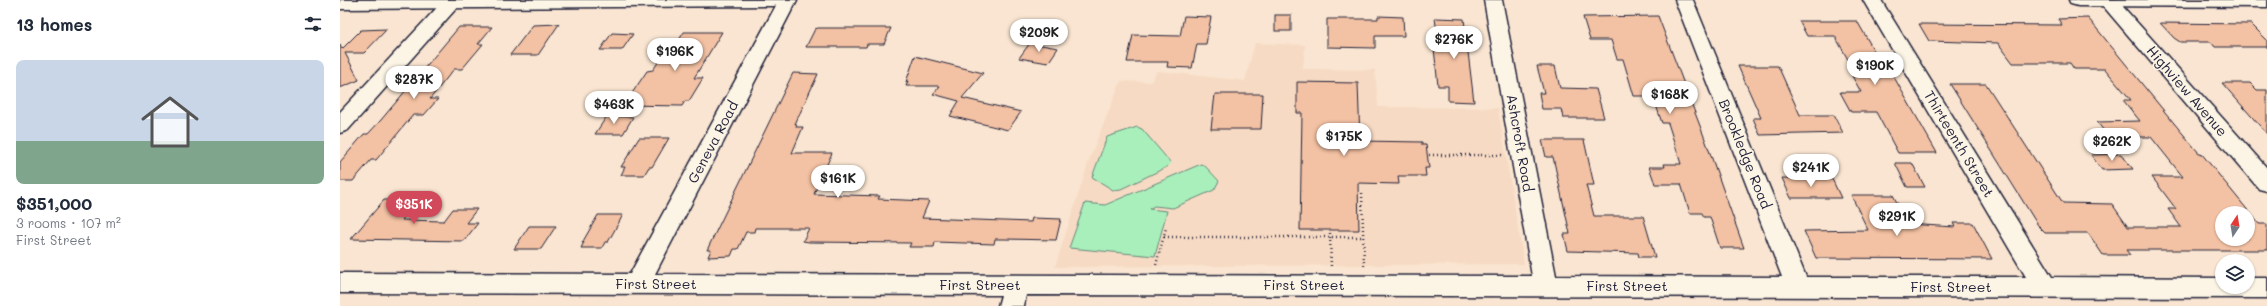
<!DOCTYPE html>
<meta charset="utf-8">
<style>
:root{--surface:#fff;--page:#f2f2f3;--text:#1f2937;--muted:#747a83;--accent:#d1495b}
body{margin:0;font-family:Mali,sans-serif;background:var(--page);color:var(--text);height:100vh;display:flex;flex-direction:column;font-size:15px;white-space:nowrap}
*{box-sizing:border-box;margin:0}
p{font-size:13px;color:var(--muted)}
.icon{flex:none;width:22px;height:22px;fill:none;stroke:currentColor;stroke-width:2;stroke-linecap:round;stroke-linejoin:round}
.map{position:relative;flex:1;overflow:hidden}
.details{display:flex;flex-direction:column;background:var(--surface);width:340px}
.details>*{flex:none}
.needle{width:26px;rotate:12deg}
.tools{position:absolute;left:1875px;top:206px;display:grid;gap:8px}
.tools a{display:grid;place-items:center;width:40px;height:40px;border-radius:50%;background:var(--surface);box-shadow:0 1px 3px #0004;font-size:20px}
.price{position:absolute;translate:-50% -34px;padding:0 9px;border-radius:14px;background:#fff;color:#222;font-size:13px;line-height:26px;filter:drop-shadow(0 1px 2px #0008)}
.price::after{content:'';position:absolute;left:50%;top:24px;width:12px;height:9px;margin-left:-6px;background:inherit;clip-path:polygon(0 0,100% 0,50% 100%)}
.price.current{background:var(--accent);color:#fff}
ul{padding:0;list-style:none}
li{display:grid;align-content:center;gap:8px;height:212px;padding:0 16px}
li span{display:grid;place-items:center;height:124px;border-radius:8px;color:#555}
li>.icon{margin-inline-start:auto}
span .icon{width:72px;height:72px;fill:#fffc;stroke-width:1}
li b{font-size:17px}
h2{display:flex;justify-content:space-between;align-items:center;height:48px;padding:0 16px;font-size:17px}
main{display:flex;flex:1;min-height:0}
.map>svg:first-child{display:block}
.built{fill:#f7dac3}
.green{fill:#a9efbb;stroke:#66887b}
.building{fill:#f3c1a3;stroke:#22223b;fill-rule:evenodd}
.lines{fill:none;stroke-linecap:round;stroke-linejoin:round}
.minor-casing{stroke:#22223b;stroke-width:3}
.major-casing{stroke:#22223b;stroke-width:3}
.path{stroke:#22223b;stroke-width:2.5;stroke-dasharray:1 3;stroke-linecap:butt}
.minor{fill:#fcf5e5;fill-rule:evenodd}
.major{fill:#fcf5e5;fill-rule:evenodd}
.labels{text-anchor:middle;stroke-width:3.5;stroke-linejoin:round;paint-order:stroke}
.street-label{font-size:14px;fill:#22223b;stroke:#fcf5e5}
</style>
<main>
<section class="details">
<h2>13 homes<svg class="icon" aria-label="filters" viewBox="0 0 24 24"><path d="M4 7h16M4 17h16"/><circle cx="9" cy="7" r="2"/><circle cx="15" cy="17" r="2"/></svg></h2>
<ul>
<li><span style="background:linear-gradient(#c9d6e8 65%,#7fa58c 0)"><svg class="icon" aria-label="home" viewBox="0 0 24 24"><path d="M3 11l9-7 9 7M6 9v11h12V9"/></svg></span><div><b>$351,000</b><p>3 rooms · 107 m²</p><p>First Street</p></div></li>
</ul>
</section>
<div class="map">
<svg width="1927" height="306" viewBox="0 0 1927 306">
<rect width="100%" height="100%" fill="#f9e5d1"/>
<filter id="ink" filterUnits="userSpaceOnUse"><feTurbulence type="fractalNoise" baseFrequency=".025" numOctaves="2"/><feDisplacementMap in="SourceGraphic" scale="8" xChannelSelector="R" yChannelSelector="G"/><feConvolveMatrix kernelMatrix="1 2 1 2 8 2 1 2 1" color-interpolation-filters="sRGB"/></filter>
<g filter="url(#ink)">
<path class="built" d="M915 43 965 45 963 69 1035 70 1038 107 1158 108 1184 264 715 267 751 155 781 81 811 82 817 71 905 81Z"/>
<g class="green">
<path d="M797 127 802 129 831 163 827 167 781 189 773 190 752 177 767 137Z"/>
<path d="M861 164 865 166 879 181 874 190 833 208 814 206 809 209 827 211 815 256 729 248 745 203 765 205Z"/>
</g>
<g class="building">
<rect x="935" y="15" width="16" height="16"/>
<path d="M844 16 871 17 866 44H857L852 68 827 67 828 62H787L793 35 840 36Z"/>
<path d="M1038 16 1063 17 1064 36H1035V48L987 47V19H1038Z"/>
<path d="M1318 16 1365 139 1404 248H1380L1370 217H1364L1362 213H1350L1341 184H1315L1309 167H1325L1324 164H1341L1328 123H1322L1313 96H1294L1283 59H1277L1271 40H1250L1243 17Z"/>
<path d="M1095 18 1124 19 1134 102 1108 101V86H1098L1094 48H1099Z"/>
<path d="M1748 18 1838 128 1859 153H1861L1919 224H1927V250H1786L1790 255H1763L1748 233H1705L1699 227 1610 84H1646L1723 203 1772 204 1788 227H1841L1828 209H1836L1812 177H1843L1811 137H1769L1757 122 1800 121 1783 100H1791L1765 69H1734L1730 63H1673L1658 43 1589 41 1579 24 1722 25 1718 19ZM1882 213H1908V239H1882Z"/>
<path d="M1459 21H1517L1537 56H1542L1597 153H1558L1536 112H1511L1500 92H1521L1512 76H1517L1495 36H1467Z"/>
<path d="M1820 23 1911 24 1927 40V47H1875L1871 42H1840L1834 38Z"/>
<path d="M219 24 198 55H170L193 25Z"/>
<path d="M119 27H152L138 44H143L122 69H114L90 99H98L84 115H73L36 160H31L13 181H0V162L24 134H28L41 120Z"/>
<path d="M478 28H551L544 44H527L526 47H466L475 29Z"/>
<path d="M47 29 24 53H5L19 80 0 88V44L2 49 21 30Z"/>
<path d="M344 32H382L354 78H363L349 101H345L342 106 284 105 307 71 313 70 333 40H339Z"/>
<path d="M272 33 293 34 282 50H260Z"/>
<path d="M690 43 718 48 708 63 679 58Z"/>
<path d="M575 56 643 73 622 98 681 112 668 130 610 116 619 101 593 94 600 86H566L568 81 566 82Z"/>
<path d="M1197 66H1215L1220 88 1256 89 1264 118H1223L1221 109H1202L1199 93H1204Z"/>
<path d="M1398 66H1438L1460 115H1494L1503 133 1420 135 1413 118H1421Z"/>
<path d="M453 73 478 74 455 124H457L456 127H463L452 153H492L474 194 540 196 538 199 589 201 582 218 691 222 692 218 721 219 716 240 664 239H655L654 244 595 242 594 247H569L571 243 469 242 463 241 469 228H415L414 232H406L398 249H394L391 256 368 257 371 250H367Z"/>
<path d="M957 82 1018 83 1020 141 1082 142V145H1086L1089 168H1085L1086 176H1058L1059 184 1018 183 1019 230H960L962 113H957Z"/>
<path d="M1882 83H1910L1917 90H1927V134Z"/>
<path d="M875 94H923L921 129H871Z"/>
<path d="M267 116 293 117 283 134H255Z"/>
<path d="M299 138H329L312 167H309L304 175H281L285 167H281Z"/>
<path d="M1202 140H1244L1254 185H1246L1254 216H1303L1315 257H1299L1298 253 1228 251 1224 234H1230L1213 157H1206Z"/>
<path d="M1781 154 1793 169 1762 170 1751 155Z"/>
<path d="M1555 163H1572L1585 187H1567Z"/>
<path d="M1442 178 1492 179 1501 198H1451Z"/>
<path d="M1511 195H1553L1568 224 1615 227 1613 223H1633L1652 259 1476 258 1464 231 1528 230Z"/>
<path d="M44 200H65L59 207H72L62 220 104 221 113 209H137L126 223H138L124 241 11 239Z"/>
<path d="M258 215H283L268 242H265L262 248H241L244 242 242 243Z"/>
<path d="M189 226H216L201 249H174Z"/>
</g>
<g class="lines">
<defs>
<g id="minor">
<path d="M104 0H121L122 2 8 130 0 133V112Z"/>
<path d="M439 0H457L315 274 1192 276 1144 0H1162L1216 276 1442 277 1335 0H1353L1466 277H1686L1523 0H1541L1712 277 1882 278V287H1908V278H1927V298L686 295 684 306H658L661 295 0 293V273L290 274Z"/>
<path d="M1758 0H1777L1927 168V191L1919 189Z"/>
</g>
<g id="major">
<path d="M0 0H443L441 4 434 6 0 9Z"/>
<path d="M1729 0H1927V7L1738 6 1731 4Z"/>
</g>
</defs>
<use href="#minor" class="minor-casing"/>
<use href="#major" class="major-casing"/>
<g class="path">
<path d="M1089 155H1162"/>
<path d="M1022 193 1024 266"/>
<path d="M990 233 991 267"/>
<path d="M824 237H1023"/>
<path d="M816 265 826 228"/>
</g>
<use href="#minor" class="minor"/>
<use href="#major" class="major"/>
</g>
</g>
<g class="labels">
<g class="street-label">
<text transform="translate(1847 91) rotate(49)" y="5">Highview Avenue</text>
<text transform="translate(373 142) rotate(-62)" y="5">Geneva Road</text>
<text transform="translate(1180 143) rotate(80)" y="5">Ashcroft Road</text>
<text transform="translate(1619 144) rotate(59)" y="5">Thirteenth Street</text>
<text transform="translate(1405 154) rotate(68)" y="5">Brookledge Road</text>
<text x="316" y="289">First Street</text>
<text x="640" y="290">First Street</text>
<text x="964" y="290">First Street</text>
<text x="1287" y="291">First Street</text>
<text x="1611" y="292">First Street</text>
</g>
</g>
</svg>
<div class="tools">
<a><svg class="needle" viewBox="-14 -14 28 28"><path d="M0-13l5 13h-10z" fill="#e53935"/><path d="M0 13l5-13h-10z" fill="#747a83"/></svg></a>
<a><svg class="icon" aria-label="layers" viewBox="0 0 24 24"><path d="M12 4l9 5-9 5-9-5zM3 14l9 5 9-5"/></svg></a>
</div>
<b class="price" style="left:699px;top:53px">$209K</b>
<b class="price" style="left:1114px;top:60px">$276K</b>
<b class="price" style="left:335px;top:72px">$196K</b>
<b class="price" style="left:1535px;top:86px">$190K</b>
<b class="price" style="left:74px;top:100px">$287K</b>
<b class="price" style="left:1330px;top:115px">$168K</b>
<b class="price" style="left:274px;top:125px">$463K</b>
<b class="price" style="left:1004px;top:157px">$175K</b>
<b class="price" style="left:1772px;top:162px">$262K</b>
<b class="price" style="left:1471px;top:188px">$241K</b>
<b class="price" style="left:498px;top:199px">$161K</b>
<b class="price current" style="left:74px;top:225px">$351K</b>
<b class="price" style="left:1557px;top:237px">$291K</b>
</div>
</main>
